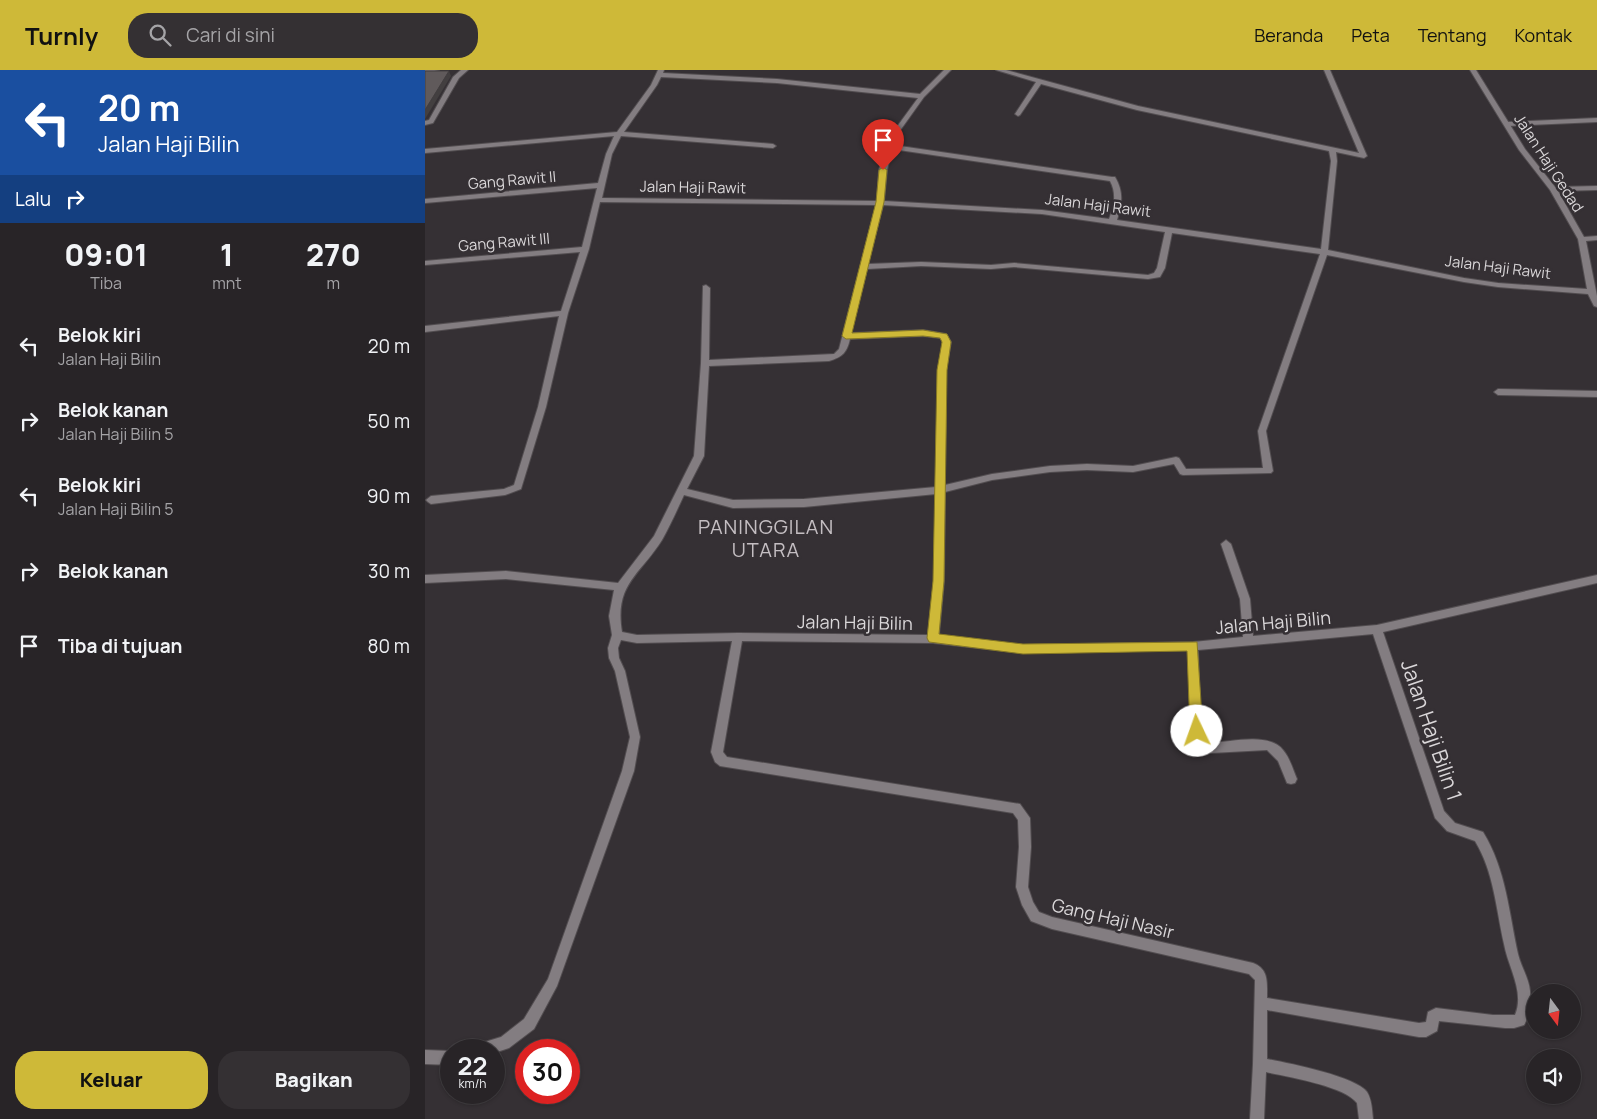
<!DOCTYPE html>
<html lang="id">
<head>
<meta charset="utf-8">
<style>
  :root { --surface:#282427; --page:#343033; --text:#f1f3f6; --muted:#a5a4a7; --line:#444144; --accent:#ceb938 }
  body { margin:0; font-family:Manrope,sans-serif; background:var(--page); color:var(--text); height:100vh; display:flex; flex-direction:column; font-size:19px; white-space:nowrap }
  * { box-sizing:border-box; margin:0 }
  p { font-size:16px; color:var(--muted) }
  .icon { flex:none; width:28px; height:28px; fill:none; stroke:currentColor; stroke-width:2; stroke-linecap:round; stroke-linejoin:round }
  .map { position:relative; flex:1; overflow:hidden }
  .panel { display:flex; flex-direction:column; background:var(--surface); width:425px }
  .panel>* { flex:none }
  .hud { background:#1a4fa0; color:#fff; overflow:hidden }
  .needle { width:32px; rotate:165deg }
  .tools { position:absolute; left:1101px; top:914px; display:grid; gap:10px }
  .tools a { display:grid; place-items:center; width:55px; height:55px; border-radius:50%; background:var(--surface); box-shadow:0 1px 4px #0004,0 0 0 1px var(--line); font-size:25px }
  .speed { position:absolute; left:15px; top:969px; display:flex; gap:10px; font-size:25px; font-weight:700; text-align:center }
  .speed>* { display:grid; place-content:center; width:65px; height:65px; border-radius:50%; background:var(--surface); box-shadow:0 1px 4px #0004,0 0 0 1px var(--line); line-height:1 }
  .speed small { font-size:12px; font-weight:400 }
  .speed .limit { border:8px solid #d22; background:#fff; color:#111 }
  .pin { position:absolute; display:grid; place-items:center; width:42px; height:42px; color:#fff; margin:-51px -21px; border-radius:50% 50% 50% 0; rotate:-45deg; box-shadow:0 0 5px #0007 }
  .pin .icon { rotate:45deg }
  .me { position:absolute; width:55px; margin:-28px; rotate:357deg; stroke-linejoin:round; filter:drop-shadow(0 0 4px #0008) }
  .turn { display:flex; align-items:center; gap:18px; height:105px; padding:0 15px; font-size:22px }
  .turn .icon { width:65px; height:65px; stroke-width:2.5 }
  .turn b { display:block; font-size:35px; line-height:42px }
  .then { display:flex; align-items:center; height:48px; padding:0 15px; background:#0003; gap:10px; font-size:19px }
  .eta { display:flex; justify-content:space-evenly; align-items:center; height:85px; text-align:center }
  .eta b { font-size:30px; font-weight:800; line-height:35px }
  .cta { display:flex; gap:10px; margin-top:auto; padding:10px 15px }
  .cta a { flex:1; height:58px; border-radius:20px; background:var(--accent); color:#111; font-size:20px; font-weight:800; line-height:58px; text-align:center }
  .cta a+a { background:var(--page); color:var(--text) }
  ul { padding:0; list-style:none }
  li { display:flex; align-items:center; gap:15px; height:75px; padding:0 15px }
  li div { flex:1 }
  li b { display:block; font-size:19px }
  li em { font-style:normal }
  header { display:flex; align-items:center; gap:30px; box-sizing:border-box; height:70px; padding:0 25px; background:var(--accent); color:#111 }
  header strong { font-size:24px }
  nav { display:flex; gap:28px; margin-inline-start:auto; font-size:18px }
  .search { width:350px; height:45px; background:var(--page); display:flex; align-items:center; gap:12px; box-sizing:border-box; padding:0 18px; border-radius:20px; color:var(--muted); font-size:19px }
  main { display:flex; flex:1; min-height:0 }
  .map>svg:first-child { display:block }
</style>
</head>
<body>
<header>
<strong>Turnly</strong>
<div class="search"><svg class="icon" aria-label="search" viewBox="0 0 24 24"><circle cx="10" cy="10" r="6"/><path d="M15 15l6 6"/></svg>Cari di sini</div>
<nav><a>Beranda</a><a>Peta</a><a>Tentang</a><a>Kontak</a></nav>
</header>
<main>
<section class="panel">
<div class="hud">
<div class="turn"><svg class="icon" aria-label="left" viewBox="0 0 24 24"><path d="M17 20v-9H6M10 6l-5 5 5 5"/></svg><div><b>20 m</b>Jalan Haji Bilin</div></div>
<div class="then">Lalu<svg class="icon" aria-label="right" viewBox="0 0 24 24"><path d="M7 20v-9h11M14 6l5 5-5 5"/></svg></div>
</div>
<div class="eta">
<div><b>09:01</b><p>Tiba</p></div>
<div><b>1</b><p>mnt</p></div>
<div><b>270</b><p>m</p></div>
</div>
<ul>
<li><svg class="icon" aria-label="left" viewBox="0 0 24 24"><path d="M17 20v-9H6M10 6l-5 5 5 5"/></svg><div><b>Belok kiri</b><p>Jalan Haji Bilin</p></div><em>20 m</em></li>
<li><svg class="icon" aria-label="right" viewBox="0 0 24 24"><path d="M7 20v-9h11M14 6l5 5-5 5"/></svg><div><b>Belok kanan</b><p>Jalan Haji Bilin 5</p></div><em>50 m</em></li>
<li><svg class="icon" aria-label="left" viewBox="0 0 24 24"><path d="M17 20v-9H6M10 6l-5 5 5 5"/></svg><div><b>Belok kiri</b><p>Jalan Haji Bilin 5</p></div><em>90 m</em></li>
<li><svg class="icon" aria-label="right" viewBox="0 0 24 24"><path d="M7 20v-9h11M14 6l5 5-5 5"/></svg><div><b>Belok kanan</b></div><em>30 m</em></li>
<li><svg class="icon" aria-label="arrive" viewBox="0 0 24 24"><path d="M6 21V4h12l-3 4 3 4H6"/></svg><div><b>Tiba di tujuan</b></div><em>80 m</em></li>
</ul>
<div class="cta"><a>Keluar</a><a>Bagikan</a></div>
</section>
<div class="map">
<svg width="1172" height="1049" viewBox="0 0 1172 1049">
  <rect width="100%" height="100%" fill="#353034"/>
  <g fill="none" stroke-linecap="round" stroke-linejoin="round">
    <defs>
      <g id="service">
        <polygon points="0,0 14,0 0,3"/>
        <polygon points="36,0 43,0 34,8 8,53 0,55 0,51 4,50 28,7"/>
        <polygon points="1172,48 1172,52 1082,56 1079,54 1082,52"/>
      </g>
      <g id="minor">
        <path d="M233,0H239L238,3L352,9L495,24L519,0H526L499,27L469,69L468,75L687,107H690C699,122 697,134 692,150L896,179L906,91L904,81L712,40L616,14L595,45L593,46L590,44L611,12L571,0H581L713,36L934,83L899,0H905L942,86L939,88L911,82L912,91L903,180L1039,208L1073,213L1162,219L1153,169L1125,120L1094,80L1045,0H1051L1100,79L1130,117L1172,116V120L1133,121L1159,167L1172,166V170L1161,171L1172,226V237L1169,236L1163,224L1073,217L1039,212L902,185L841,361L848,401L846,403L758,405L755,404L749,394L708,402L662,400L625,402L567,410L520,422L519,511L514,565L598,575L768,572L818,567L815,529L796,474L801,470L806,474L825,529L828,566L952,555L1172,505V513L958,562L1019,741L1030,753L1058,762C1081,799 1084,843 1093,884C1096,897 1104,908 1105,921C1106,933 1105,945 1099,955L1089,958H1080L1014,951L1012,961L1001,967H994L842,940V989C862,993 930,1006 942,1022C947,1030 947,1040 948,1049H934L932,1033C920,1016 863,1007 841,1002L839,1049H825L828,994L830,910L824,904L627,859L606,851L597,835L591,817L594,777L593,750L588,743L295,696L290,692L286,682L307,571L212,573L196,570L193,578L194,588L200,601L215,667L209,701L132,916L109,959L84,978L69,983V980H48L50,975L76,967L99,949L123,909L197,701L205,667L190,601L184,588L183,578L187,565L184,546L189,520L81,509L0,513V505L81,501L193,513L229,466L269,386L276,293L278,216L281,215L285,218L284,290L409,284L414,279L451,135L175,132L164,179L143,243L121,337L96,419L80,425L6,434L3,432L1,430L6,426L79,419L89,415L113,337L134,246L0,262V256L136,241L155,182L0,195V191L157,177L172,118L0,133V129L173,113L181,84L189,66L0,83V79L192,62L226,15ZM236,7L352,13L493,28L463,69L454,100L452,131L177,128L187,84L196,66L348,78L351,76L348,74L199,62L232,15ZM467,79L685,111C692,124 689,136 684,149L617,140L459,131L462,100ZM458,135L617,144L740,162L732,198L729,203L723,205L589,193L566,195L496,192L443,194ZM747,163L895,184L833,361L838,398L761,399L754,388L751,387L708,396L662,394L625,396L567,404L520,415L521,300L526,272L521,264L498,260L426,263L442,199L496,196L566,199L589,197L723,209L735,207L740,198ZM498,266L515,268L518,272L513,300L511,417L379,429L308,430L262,419L279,386L284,296L404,291C418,287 422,282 425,269ZM511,424L509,511L503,565L313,563L212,565L197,562C189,514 215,505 237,470C245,456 252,440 259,425L308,438L379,437ZM948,564L1010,748L1022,761L1050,771C1069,802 1071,839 1079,874C1083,897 1100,922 1090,945H1068L1011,938L1003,942L1001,952L994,953L842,928C842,913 844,899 828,893L627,847L614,842L608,832L603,817L606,777L605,748L595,734L302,687L298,682L317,571L508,573L598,583L763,580L766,661L771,676L786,683L842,680L853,691L862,713L866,714L870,713L872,709C868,700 865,688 858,680C844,662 806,672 786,673L779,669L776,661L773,580Z"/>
        <polygon points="1073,319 1172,321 1172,327 1073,325 1069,322"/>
        <polygon points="0,980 26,981 26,995 0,994"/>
      </g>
    </defs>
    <use href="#service" stroke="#524d50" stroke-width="2"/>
    <use href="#minor" stroke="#524d50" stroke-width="2"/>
    <use href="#service" fill="#837d81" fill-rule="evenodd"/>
    <use href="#minor" fill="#837d81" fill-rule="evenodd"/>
  </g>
  <polygon fill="#433f40" points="24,1 26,6 0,49 0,40"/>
  <polygon fill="#605a5b" stroke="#433f40" points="0,1 24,1 0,40"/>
  <polygon fill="#ceb938" stroke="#867824" points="458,97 462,100 459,132 427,263 498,260 522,264 526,272 522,300 519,511 514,564 598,574 772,572 778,661 776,665 772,666 767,665 765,661 762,581 598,584 504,572 502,568 508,511 512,300 517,272 515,268 498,266 421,269 417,266 451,132 454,100"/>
  <g text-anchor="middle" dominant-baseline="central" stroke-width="5" stroke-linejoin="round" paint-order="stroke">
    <g font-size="15" fill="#dad7d9" stroke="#353034">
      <text transform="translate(1124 93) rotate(57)">Jalan Haji Gedad</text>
      <text transform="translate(87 110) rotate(-5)">Gang Rawit II</text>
      <text transform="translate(268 117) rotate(1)">Jalan Haji Rawit</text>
      <text transform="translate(673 135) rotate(7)">Jalan Haji Rawit</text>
      <text transform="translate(79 172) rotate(-5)">Gang Rawit III</text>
      <text transform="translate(1073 197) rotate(7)">Jalan Haji Rawit</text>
    </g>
    <g font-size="18" fill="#dad7d9" stroke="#353034">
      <text transform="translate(430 552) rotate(1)">Jalan Haji Bilin</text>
      <text transform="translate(848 552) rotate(-5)">Jalan Haji Bilin</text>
      <text transform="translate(688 848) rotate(13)">Gang Haji Nasir</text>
    </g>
    <g font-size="20" letter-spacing="1" fill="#c4bec2" stroke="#353034">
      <text x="341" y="456">PANINGGILAN<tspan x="341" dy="23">UTARA</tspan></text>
    </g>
    <g font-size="21" fill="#dad7d9" stroke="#353034">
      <text transform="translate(1007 660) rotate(71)">Jalan Haji Bilin 1</text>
    </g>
  </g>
</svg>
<div class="tools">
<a><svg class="needle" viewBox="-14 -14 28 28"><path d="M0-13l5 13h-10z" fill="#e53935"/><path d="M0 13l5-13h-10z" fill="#a5a4a7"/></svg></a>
<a><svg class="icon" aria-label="sound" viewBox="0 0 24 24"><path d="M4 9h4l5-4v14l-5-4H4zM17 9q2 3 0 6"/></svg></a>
</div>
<div class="speed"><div>22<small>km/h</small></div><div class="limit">30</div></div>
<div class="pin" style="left:458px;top:100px;background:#d93025"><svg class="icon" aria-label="arrive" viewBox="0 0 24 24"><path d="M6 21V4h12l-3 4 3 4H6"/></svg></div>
<svg class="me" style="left:772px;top:661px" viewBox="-20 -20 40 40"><circle r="19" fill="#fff"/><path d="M0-13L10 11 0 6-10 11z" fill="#ceb938"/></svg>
</div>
</main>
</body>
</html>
